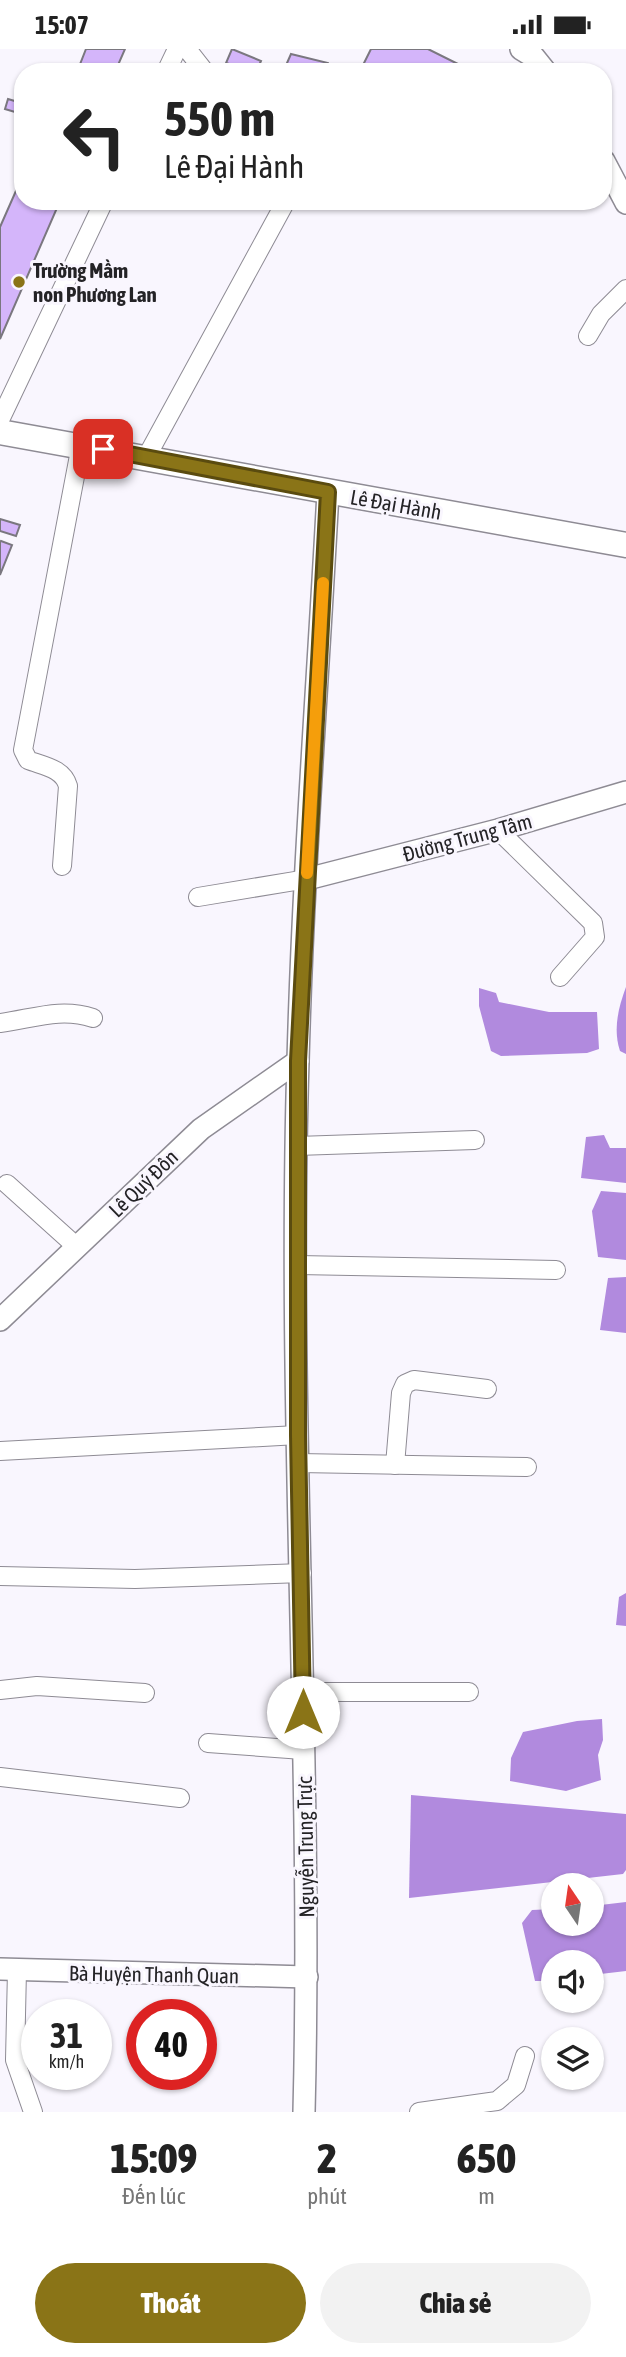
<!DOCTYPE html>
<html lang="vi">
<head>
<meta charset="utf-8">
<style>
  :root { --surface:#fff; --page:#f2f2f2; --text:#222; --muted:#767676; --accent:#8a7417 }
  body { margin:0; font-family:"Asap Condensed",sans-serif; background:var(--page); color:var(--text); height:100vh; display:flex; flex-direction:column; font-size:26px; white-space:nowrap }
  * { box-sizing:border-box; margin:0 }
  p { font-size:23px; color:var(--muted) }
  .icon { flex:none; width:38px; height:38px; fill:none; stroke:currentColor; stroke-width:2; stroke-linecap:round; stroke-linejoin:round }
  .map { position:relative; height:2063px; overflow:hidden }
  .side { display:flex; flex-direction:column; background:var(--surface); flex:1 }
  .side>* { flex:none }
  .top-card { position:absolute; left:14px; top:14px; width:598px; height:147px; border-radius:28px; box-shadow:0 2px 5px #0004; background:#fff; color:var(--text); overflow:hidden }
  .needle { width:46px; rotate:347deg }
  .tools { position:absolute; left:541px; top:1824px; display:grid; gap:14px }
  .tools a { display:grid; place-items:center; width:63px; height:63px; border-radius:50%; background:var(--surface); box-shadow:0 2px 5px #0004; font-size:35px }
  .speed { position:absolute; left:21px; top:1950px; display:flex; gap:14px; font-size:35px; font-weight:700; text-align:center }
  .speed>* { display:grid; place-content:center; width:91px; height:91px; border-radius:50%; background:var(--surface); box-shadow:0 2px 5px #0004; line-height:1 }
  .speed small { font-size:18px; font-weight:400 }
  .speed .limit { border:10px solid #d22; background:#fff; color:#111 }
  .pin { position:absolute; display:grid; place-items:center; width:60px; height:60px; color:#fff; margin:-30px; border-radius:14px; box-shadow:0 4px 10px #0006 }
  .me { position:absolute; width:77px; margin:-38px; rotate:0deg; stroke-linejoin:round; filter:drop-shadow(0 0 5px #0008) }
  .turn { display:flex; align-items:center; gap:24px; height:147px; padding:0 35px; font-size:32px }
  .turn .icon { width:91px; height:91px; stroke-width:2.5 }
  .turn b { display:block; font-size:49px; line-height:60px }
  .eta { display:flex; justify-content:space-evenly; align-items:center; height:119px; text-align:center }
  .eta b { font-size:42px; font-weight:800; line-height:49px }
  .button { display:flex; gap:14px; margin-top:auto; padding:14px 35px }
  .button a { flex:1; height:80px; border-radius:42px; background:var(--accent); color:#fff; font-size:28px; font-weight:800; line-height:80px; text-align:center }
  .button a+a { background:var(--page); color:var(--text) }
  .status { display:flex; justify-content:space-between; align-items:center; height:49px; padding:0 35px; background:var(--surface); direction:ltr }
  .status svg { height:19px; fill:currentColor }
  .map>svg:first-child { display:block }
</style>
</head>
<body>
<div class="status"><b>15:07</b><svg viewBox="0 0 49 12"><path d="M0 12V9h3v3zM5 12V6h3v6zM10 12V3h3v9zM15 12V0h3v12zM26 1h20v11H26zM47 4h2v5h-2z"/></svg></div>
<div class="map">
<svg width="626" height="2063" viewBox="0 0 626 2063">
  <rect width="100%" height="100%" fill="#f9f6fe"/>
  <g fill="#b18ade">
    <path d="M626,938V1005L620,1002C613,981 618,959 626,938Z"/>
    <polygon points="479,939 496,944 499,953 549,963 597,963 599,1000 587,1004 501,1007 491,1002 479,957"/>
    <polygon points="604,1086 610,1099 626,1099 626,1134 581,1129 586,1088"/>
    <polygon points="601,1142 626,1144 626,1211 598,1208 592,1162"/>
    <polygon points="626,1228 626,1284 600,1281 608,1229"/>
    <polygon points="626,1544 626,1577 616,1576 619,1548"/>
    <polygon points="602,1670 603,1691 598,1706 601,1731 566,1742 510,1732 511,1709 523,1683 577,1672"/>
    <polygon points="411,1746 626,1765 626,1821 623,1825 409,1849"/>
    <polygon points="626,1853 626,1922 592,1926 592,1913 553,1913 553,1932 535,1932 522,1874 532,1861 553,1860 553,1874 592,1874 592,1857"/>
  </g>
  <g fill="#d4b5fa" stroke="#7a777f" stroke-width="2">
    <polygon points="86,0 125,0 115,23 77,23"/>
    <polygon points="232,0 261,12 256,23 226,14"/>
    <polygon points="371,0 428,0 474,23 376,23 363,16"/>
    <polygon points="291,5 328,14 330,23 283,23"/>
    <polygon points="8,50 18,53 15,63 5,60"/>
    <polygon points="20,93 23,94 23,109 16,106"/>
    <polygon points="23,126 23,152 60,152 0,290 0,178"/>
    <polygon points="0,470 20,476 16,487 0,482"/>
    <polygon points="1,492 12,496 0,526 0,493"/>
  </g>
  <g fill="none" stroke-linecap="round" stroke-linejoin="round">
    <defs>
      <g id="minor">
        <polyline points="187,0 205,23"/>
        <polyline points="166,23 177,0"/>
        <polyline points="588,287 601,265 626,240"/>
        <polyline points="0,371 104,152"/>
        <polyline points="147,407 286,152"/>
        <polyline points="498,781 593,874 595,888 560,928"/>
        <path d="M62,817L68,737C63,719 43,717 28,711L23,701L81,396"/>
        <polyline points="198,848 307,830"/>
        <path d="M0,974C32,970 60,958 93,969"/>
        <polyline points="297,1097 475,1091"/>
        <polyline points="7,1135 77,1198"/>
        <polyline points="298,1216 556,1221"/>
        <polyline points="0,1402 298,1386"/>
        <polyline points="299,1414 527,1418"/>
        <polyline points="395,1416 401,1344 405,1335 414,1331 487,1340"/>
        <polyline points="0,1527 135,1530 302,1524"/>
        <polyline points="0,1641 37,1637 145,1644"/>
        <polyline points="304,1643 469,1643"/>
        <polyline points="208,1694 303,1701"/>
        <polyline points="0,1728 180,1749"/>
        <polyline points="17,1921 15,2011 33,2063"/>
        <polyline points="419,2063 497,2052 516,2036 525,2007"/>
      </g>
      <g id="tertiary">
        <polyline points="521,0 534,8 546,23"/>
        <polyline points="604,112 626,154"/>
        <polyline points="307,830 498,781 626,743"/>
        <polyline points="0,1271 201,1080 298,1012"/>
        <polyline points="0,1920 307,1928"/>
        <path d="M304,2063C313,1713 287,1362 298,1012C303,822 318,632 328,443"/>
      </g>
      <polyline id="secondary" points="0,383 626,496"/>
    </defs>
    <use href="#minor" stroke="#8e8b94" stroke-width="20"/>
    <use href="#tertiary" stroke="#8e8b94" stroke-width="24"/>
    <use href="#secondary" stroke="#8e8b94" stroke-width="27"/>
    <use href="#minor" stroke="#fff" stroke-width="18"/>
    <use href="#tertiary" stroke="#fff" stroke-width="21"/>
    <use href="#secondary" stroke="#fff" stroke-width="24"/>
  </g>
  <g fill="none" stroke-linecap="round" stroke-linejoin="round">
    <defs>
      <polyline id="route" points="103,400 328,443 298,1012 298,1386 303,1663"/>
    </defs>
    <use href="#route" stroke="#5a4b0f" stroke-width="18"/>
    <use href="#route" stroke="#8a7417" stroke-width="12"/>
    <polyline stroke="#f59e0b" stroke-width="12" points="307,824 323,534"/>
  </g>
  <circle fill="#8a7417" stroke="#f9f6fe" stroke-width="2.5" cx="19" cy="233" r="7"/>
  <g text-anchor="middle" dominant-baseline="central" stroke-width="6" stroke-linejoin="round" paint-order="stroke">
    <g font-size="21" font-weight="bold" fill="#242326" stroke="#f9f6fe" text-anchor="start">
      <text x="33" y="221">Trường Mầm<tspan x="33" dy="24">non Phương Lan</tspan></text>
    </g>
    <g font-size="21" fill="#242326" stroke="#f9f6fe">
      <text transform="translate(396 455) rotate(10)">Lê Đại Hành</text>
      <text transform="translate(467 788) rotate(-15)">Đường Trung Tâm</text>
      <text transform="translate(143 1134) rotate(-44)">Lê Quý Đôn</text>
      <text transform="translate(305 1798) rotate(-91)">Nguyễn Trung Trực</text>
      <text transform="translate(154 1925) rotate(1)">Bà Huyện Thanh Quan</text>
    </g>
  </g>
</svg>
<div class="tools">
<a><svg class="needle" viewBox="-14 -14 28 28"><path d="M0-13l5 13h-10z" fill="#e53935"/><path d="M0 13l5-13h-10z" fill="#767676"/></svg></a>
<a><svg class="icon" aria-label="sound" viewBox="0 0 24 24"><path d="M4 9h4l5-4v14l-5-4H4zM17 9q2 3 0 6"/></svg></a>
<a><svg class="icon" aria-label="layers" viewBox="0 0 24 24"><path d="M12 4l9 5-9 5-9-5zM3 14l9 5 9-5"/></svg></a>
</div>
<div class="speed"><div>31<small>km/h</small></div><div class="limit">40</div></div>
<div class="pin" style="left:103px;top:400px;background:#d93025"><svg class="icon" aria-label="arrive" viewBox="0 0 24 24"><path d="M6 21V4h12l-3 4 3 4H6"/></svg></div>
<svg class="me" style="left:303px;top:1663px" viewBox="-20 -20 40 40"><circle r="19" fill="#fff"/><path d="M0-13L10 11 0 6-10 11z" fill="#8a7417"/></svg>
<div class="top-card">
<div class="turn"><svg class="icon" aria-label="left" viewBox="0 0 24 24"><path d="M17 20v-9H6M10 6l-5 5 5 5"/></svg><div><b>550 m</b>Lê Đại Hành</div></div>
</div>
</div>
<section class="side">
<div class="eta">
<div><b>15:09</b><p>Đến lúc</p></div>
<div><b>2</b><p>phút</p></div>
<div><b>650</b><p>m</p></div>
</div>
<div class="button"><a>Thoát</a><a>Chia sẻ</a></div>
</section>
</body>
</html>
